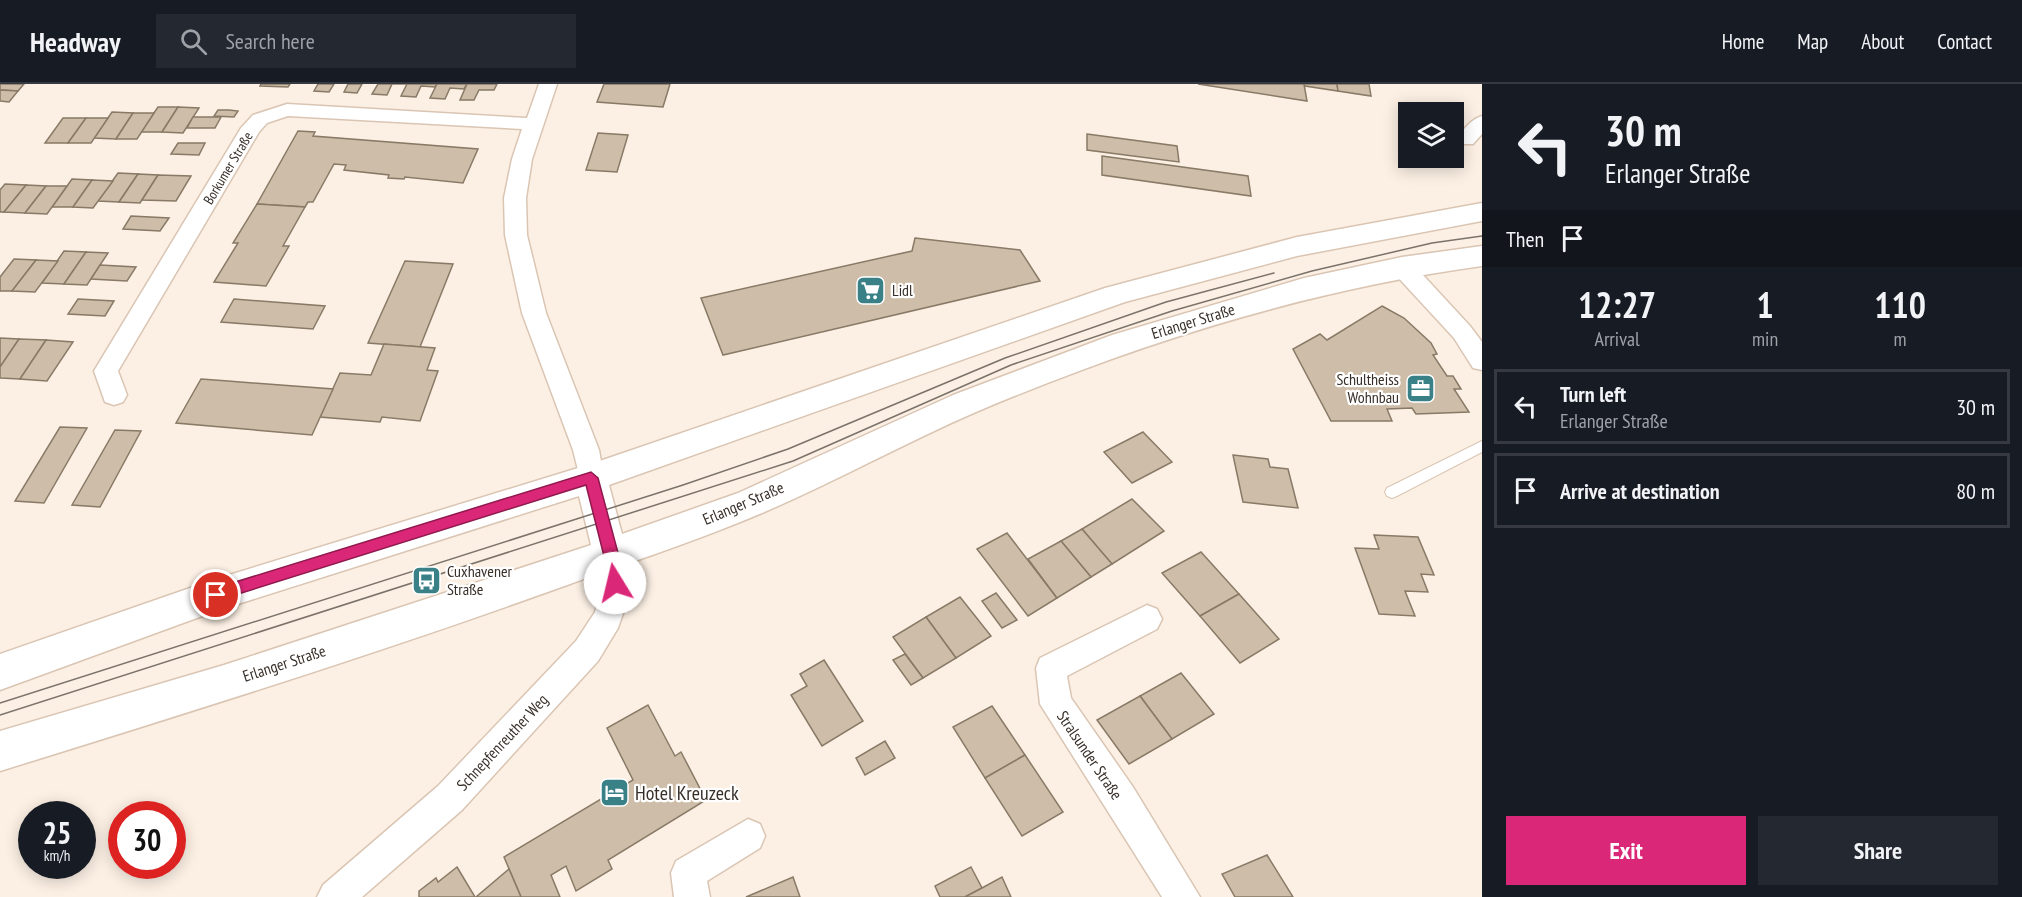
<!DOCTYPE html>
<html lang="en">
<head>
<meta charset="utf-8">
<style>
  :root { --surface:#171b24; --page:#242831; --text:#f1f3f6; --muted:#9ea1a6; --line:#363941; --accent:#db2777 }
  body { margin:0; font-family:"PT Sans Narrow",sans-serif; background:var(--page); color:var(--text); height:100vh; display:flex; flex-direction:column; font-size:22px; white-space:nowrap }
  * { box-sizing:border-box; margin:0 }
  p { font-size:20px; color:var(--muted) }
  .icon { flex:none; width:33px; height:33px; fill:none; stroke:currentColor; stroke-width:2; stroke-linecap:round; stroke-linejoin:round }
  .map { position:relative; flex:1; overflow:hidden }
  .panel { display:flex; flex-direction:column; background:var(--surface); width:540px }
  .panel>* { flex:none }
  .guide { background:#171b24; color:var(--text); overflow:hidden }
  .controls { position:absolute; left:1398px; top:18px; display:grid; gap:12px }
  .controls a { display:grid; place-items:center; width:66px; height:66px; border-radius:0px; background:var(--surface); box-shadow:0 3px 15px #0003; font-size:30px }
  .speed { position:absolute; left:18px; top:717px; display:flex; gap:12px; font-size:30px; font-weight:700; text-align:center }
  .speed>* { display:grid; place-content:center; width:78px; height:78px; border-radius:50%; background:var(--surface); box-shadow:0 3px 15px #0003; line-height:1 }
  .speed small { font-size:15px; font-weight:400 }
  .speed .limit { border:9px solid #d22; background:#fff; color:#111 }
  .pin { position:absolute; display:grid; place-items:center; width:51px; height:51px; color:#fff; margin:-26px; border:3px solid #fff; border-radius:50%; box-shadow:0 2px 6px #0007 }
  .me { position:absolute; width:66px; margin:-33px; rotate:351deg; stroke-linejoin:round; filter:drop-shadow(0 0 4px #0008) }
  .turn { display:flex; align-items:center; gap:21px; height:126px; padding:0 24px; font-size:27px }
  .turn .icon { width:78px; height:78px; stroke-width:2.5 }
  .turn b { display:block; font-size:42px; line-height:51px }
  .then { display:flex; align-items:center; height:57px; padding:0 24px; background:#0003; gap:12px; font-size:22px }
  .eta { display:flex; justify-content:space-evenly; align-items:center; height:102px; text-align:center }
  .eta b { font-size:36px; font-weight:600; line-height:42px }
  .action { display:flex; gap:12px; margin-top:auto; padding:12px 24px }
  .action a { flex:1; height:69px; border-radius:0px; background:var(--accent); color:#fff; font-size:24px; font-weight:600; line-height:69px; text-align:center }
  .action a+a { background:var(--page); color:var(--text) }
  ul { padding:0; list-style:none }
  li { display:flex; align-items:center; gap:18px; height:75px; margin:0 12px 9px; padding:0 12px; border:3px solid var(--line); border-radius:0px }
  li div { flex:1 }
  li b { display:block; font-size:22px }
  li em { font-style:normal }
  header { display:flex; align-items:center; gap:36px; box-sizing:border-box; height:84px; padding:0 30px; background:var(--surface); border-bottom:2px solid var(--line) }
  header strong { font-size:28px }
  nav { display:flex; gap:33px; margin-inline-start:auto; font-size:21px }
  .search { width:420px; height:54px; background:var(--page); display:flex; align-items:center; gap:15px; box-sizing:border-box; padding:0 21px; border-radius:0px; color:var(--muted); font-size:22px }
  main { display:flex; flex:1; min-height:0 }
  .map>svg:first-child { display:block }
</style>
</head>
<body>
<header>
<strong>Headway</strong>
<div class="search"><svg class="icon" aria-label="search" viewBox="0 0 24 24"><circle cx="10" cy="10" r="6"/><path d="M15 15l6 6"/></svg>Search here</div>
<nav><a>Home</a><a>Map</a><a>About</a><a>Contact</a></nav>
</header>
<main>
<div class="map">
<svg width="1482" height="813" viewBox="0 0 1482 813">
  <rect width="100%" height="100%" fill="#fcf0e4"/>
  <g fill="#cebea9" stroke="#887a66" stroke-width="1.5">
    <polygon points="0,0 24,0 18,7 0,6"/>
    <polygon points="261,0 290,0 288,3 260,2"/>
    <polygon points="318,0 334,0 329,8 314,7"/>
    <polygon points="348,0 362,0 357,9 344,8"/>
    <polygon points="378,0 407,0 392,0 387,11 372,10"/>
    <polygon points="407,0 437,0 435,3 421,2 416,13 401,12"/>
    <polygon points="437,0 467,0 464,5 450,4 445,15 430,14"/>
    <polygon points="467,0 497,0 494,6 479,6 474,16 460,16"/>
    <polygon points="604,0 670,0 663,23 597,18"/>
    <polygon points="1198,0 1304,0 1307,17"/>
    <polygon points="1304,0 1337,0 1338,7 1305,2"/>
    <polygon points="1337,0 1369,0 1371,12 1338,7"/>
    <polygon points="0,6 18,7 9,18 0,17"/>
    <polygon points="158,23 178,23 162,48 141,48"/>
    <polygon points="178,23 199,24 183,49 162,48"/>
    <polygon points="218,26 229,26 238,27 234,33 214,32"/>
    <polygon points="112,28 133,29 116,55 94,54"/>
    <polygon points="133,29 154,29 137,55 116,55"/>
    <polygon points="193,33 221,33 215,44 187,44"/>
    <polygon points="63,34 86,34 68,59 45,59"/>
    <polygon points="86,34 108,34 91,59 68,59"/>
    <polygon points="298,47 315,48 313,52 478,65 463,99 405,93 404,95 388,94 389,91 344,86 346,81 334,80 313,118 308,118 305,123 257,120"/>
    <polygon points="598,49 628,51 617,88 586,86"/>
    <polygon points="1087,50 1177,62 1179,78 1087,66"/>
    <polygon points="178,59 205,59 199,71 171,70"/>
    <polygon points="1102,72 1248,92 1251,112 1102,91"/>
    <polygon points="118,89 138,90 119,118 98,117"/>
    <polygon points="138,90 158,91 140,119 119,118"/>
    <polygon points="158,91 191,92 176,117 142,116"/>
    <polygon points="72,95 92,96 73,123 52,123"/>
    <polygon points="92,96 113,97 93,124 73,123"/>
    <polygon points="5,100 26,101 4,128 0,128 0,106"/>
    <polygon points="26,101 46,102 25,129 4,128"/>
    <polygon points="46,102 67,102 47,130 25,129"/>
    <polygon points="257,120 305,123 283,162 289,162 266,202 214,198 238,159 233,159"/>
    <polygon points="131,132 169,134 160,147 123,145"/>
    <polygon points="915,154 1020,166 1040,197 723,271 701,214 912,167"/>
    <polygon points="64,167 86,168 64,200 42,199"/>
    <polygon points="86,168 108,169 87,201 64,200"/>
    <polygon points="14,175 36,176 12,207 0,207 0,193"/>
    <polygon points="36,176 58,177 35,208 12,207"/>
    <polygon points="405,177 453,180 420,263 368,259"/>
    <polygon points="100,181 136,183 127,197 91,195"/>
    <polygon points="78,215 114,217 105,232 68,230"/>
    <polygon points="234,215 325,222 313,245 221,238"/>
    <polygon points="1382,222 1404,234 1431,259 1437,270 1433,271 1447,292 1453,292 1461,305 1454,305 1469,328 1416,330 1412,324 1387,325 1392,337 1331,337 1293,265 1320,250 1327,256"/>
    <polygon points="0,254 19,255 0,283"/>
    <polygon points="19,255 46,256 20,295 0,294 0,283"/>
    <polygon points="46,256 73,258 47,297 20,295"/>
    <polygon points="384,260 435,264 427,286 438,287 420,337 382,333 380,338 320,333 340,289 371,291"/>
    <polygon points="201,295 228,297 333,305 312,351 176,339"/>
    <polygon points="60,343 87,344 44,419 15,417"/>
    <polygon points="115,346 141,347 100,423 72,421"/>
    <polygon points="1143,348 1172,378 1132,399 1104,368"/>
    <polygon points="1233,371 1268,375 1270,383 1288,385 1298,424 1243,418"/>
    <polygon points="1132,415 1164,447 1112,480 1082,445"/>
    <polygon points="1082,445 1112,480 1091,493 1061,457"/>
    <polygon points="1007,449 1057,514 1028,532 977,465"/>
    <polygon points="1374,451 1418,453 1434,491 1421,490 1428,508 1405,507 1415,532 1379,530 1355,464 1379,465"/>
    <polygon points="1061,457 1091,493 1057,514 1028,475"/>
    <polygon points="1201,468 1239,510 1200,532 1162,489"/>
    <polygon points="996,509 1017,536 1002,544 982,517"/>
    <polygon points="1239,510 1279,555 1240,579 1200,532"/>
    <polygon points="960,513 991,552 956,574 926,533"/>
    <polygon points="926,533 956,574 923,594 893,553"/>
    <polygon points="905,570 923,594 911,601 893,576"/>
    <polygon points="824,576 863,637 822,662 791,611 807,602 800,590"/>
    <polygon points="1181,589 1214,630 1172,655 1140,612"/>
    <polygon points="1140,612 1172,655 1129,680 1097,636"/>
    <polygon points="648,621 675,672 681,668 706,716 608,776 612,785 576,807 566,782 551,791 560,813 521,813 504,773 633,696 607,644"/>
    <polygon points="992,622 1025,671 985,694 953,643"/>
    <polygon points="885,657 895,674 865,691 856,674"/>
    <polygon points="1025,671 1063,728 1022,752 985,694"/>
    <polygon points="1267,771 1293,813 1235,813 1222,790"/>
    <polygon points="457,783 475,813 419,813 419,807 436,794 438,798"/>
    <polygon points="971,783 982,804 965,813 940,813 935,802"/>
    <polygon points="509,785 521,813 476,813"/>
    <polygon points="793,793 800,813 746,813"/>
    <polygon points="1002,793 1011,813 965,813 982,804"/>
  </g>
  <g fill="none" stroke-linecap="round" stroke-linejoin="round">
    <defs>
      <polygon id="lane" points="1482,357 1482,368 1397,412 1392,414 1387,412 1385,408 1387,404"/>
      <g id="street">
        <polygon points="539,0 557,0 532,75 526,114 527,151 546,229 599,366 604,394 600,402 591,405 582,402 573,366 522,229 505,151 504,114 512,75 522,45 288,32 267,39 259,48 118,287 127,311 123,318 114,321 105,318 94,287 241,44 253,31 287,20 527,34"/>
        <path d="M1482,32V50L1473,60H1459L1456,56C1462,47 1471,35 1482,32Z"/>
        <polygon points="1402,175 1410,177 1470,242 1482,258 1482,286 1473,284 1454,254 1394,189 1391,183 1394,177"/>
        <polygon points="610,457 620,461 628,480 629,512 618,544 598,577 462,726 362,813 317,813 323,801 438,702 576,557 595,528 599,512 600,480 596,470 600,461"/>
        <polygon points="1147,521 1157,525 1162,535 1157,545 1067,592 1071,614 1133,703 1200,813 1162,813 1040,620 1036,584 1040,574"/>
        <polygon points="748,735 760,740 765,752 760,764 707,797 710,813 674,813 671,789 676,777"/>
      </g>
      <path id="primary" d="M1482,119V137L1297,172L1125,218L609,401L622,450L738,409L953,311L1112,251L1304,194L1402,173L1482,162V182C1306,206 1139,259 976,328C904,359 835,398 762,429C699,456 634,477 570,500C382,568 191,628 0,687V647L224,581L591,461L579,412L216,527L0,606V570L216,495L591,380L1105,204L1297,153Z"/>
    </defs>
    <use href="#lane" stroke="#dac5b3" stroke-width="2"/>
    <use href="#street" stroke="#dac5b3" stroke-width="3"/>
    <use href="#primary" stroke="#dac5b3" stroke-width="3"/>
    <use href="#lane" fill="#fff" fill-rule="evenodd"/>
    <use href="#street" fill="#fff" fill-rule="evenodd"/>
    <use href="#primary" fill="#fff" fill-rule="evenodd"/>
    <g stroke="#7b7269" stroke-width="1.5">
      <polyline points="0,619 683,401 788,365 1005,274 1166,218 1274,189"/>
      <polyline points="0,631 793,377 1011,281 1172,227 1312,187 1432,159 1482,152"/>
    </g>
  </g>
  <polygon fill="#db2777" stroke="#8e194d" stroke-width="1.5" points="591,388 598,394 621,480 622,499 615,506 608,499 606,480 586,401 216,517 208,511 216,504"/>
  <defs>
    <symbol id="supermarket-square" viewBox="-11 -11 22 22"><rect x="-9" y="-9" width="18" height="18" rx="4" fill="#398187" stroke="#fff"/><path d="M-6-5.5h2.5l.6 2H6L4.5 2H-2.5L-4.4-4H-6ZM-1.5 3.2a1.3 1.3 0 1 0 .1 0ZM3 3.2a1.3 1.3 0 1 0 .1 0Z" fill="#fff"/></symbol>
    <symbol id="office-square" viewBox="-11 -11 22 22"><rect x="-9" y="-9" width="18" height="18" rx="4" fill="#398187" stroke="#fff"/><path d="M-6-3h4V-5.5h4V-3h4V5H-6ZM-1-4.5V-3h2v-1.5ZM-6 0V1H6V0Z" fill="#fff"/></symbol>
    <symbol id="bus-square" viewBox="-11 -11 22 22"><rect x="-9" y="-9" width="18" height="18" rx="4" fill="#398187" stroke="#fff"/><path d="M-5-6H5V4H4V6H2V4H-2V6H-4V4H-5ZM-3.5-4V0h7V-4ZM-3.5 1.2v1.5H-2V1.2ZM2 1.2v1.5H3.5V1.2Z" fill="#fff"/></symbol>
    <symbol id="hotel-square" viewBox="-11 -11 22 22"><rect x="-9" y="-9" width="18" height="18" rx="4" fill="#398187" stroke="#fff"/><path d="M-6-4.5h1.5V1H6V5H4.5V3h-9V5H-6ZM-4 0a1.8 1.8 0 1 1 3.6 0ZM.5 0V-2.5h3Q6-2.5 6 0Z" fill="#fff"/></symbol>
  </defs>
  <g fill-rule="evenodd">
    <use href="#supermarket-square" x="854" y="190" width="33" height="33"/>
    <use href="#office-square" x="1404" y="288" width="33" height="33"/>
    <use href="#bus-square" x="410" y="480" width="33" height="33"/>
    <use href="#hotel-square" x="598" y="692" width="33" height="33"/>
  </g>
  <g text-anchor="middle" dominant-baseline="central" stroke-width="4.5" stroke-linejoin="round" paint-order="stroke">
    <g font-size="14" fill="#372f28" stroke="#fff">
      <text transform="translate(228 84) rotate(-59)">Borkumer Straße</text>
    </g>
    <g font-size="16" fill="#372f28" stroke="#fff" text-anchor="start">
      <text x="892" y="206">Lidl</text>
      <text x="1399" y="295" text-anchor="end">Schultheiss<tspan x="1399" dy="18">Wohnbau</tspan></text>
      <text x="447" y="487">Cuxhavener<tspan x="447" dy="18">Straße</tspan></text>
    </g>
    <g font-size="16" fill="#372f28" stroke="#fff">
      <text transform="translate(1193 237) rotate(-17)">Erlanger Straße</text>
      <text transform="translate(743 419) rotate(-23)">Erlanger Straße</text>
      <text transform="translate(284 579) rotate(-18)">Erlanger Straße</text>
      <text transform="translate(502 658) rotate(-47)">Schnepfenreuther Weg</text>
      <text transform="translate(1090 671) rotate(56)">Stralsunder Straße</text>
    </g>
    <g font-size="20" fill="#372f28" stroke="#fff" text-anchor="start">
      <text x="635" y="709">Hotel Kreuzeck</text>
    </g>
  </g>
</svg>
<div class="controls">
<a><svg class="icon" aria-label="layers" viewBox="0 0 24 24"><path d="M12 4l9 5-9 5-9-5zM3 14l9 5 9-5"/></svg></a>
</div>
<div class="speed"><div>25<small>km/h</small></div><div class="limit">30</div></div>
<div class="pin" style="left:216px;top:511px;background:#d93025"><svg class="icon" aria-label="arrive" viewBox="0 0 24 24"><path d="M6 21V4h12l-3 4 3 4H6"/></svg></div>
<svg class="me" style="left:615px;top:499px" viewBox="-20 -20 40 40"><circle r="19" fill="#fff"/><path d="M0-13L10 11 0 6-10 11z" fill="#db2777"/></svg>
</div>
<section class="panel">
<div class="guide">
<div class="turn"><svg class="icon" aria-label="left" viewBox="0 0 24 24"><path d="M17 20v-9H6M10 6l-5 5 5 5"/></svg><div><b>30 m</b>Erlanger Straße</div></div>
<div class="then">Then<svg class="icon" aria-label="arrive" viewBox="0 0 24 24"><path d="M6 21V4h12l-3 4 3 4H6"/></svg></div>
</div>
<div class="eta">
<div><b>12:27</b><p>Arrival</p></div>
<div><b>1</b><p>min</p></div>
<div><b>110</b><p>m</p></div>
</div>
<ul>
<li><svg class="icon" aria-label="left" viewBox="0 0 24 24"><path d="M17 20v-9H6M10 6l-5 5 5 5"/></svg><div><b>Turn left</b><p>Erlanger Straße</p></div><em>30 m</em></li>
<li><svg class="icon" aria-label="arrive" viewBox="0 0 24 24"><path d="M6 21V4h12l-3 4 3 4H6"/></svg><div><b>Arrive at destination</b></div><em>80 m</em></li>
</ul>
<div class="action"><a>Exit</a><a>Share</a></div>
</section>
</main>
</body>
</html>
